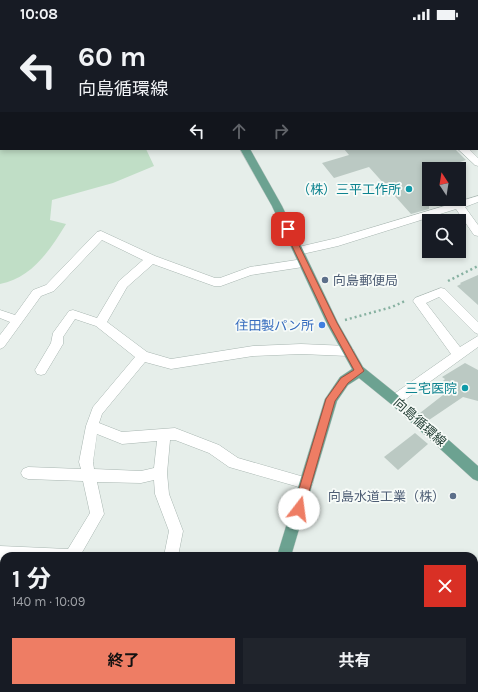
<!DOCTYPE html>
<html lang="ja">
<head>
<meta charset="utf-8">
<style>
  :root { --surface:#171b24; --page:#20242c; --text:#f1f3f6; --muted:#9ea1a6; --accent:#ee7d64 }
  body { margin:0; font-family:Karla,"Noto Sans JP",sans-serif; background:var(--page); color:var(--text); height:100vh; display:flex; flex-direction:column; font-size:15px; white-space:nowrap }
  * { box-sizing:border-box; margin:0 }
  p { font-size:13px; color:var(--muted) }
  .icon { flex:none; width:22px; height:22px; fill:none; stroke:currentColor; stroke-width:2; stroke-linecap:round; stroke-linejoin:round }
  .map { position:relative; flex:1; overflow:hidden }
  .details { position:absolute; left:0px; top:524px; width:478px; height:140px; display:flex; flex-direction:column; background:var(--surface); border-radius:12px 12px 0 0; box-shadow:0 2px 6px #0003 }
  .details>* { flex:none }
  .hud { position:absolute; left:0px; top:0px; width:478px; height:122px; box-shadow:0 2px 6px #0003; background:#171b24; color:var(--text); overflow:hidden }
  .needle { width:26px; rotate:348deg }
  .controls { position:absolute; left:422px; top:134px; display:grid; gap:8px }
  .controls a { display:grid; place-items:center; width:44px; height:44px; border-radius:0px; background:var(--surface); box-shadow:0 2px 6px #0003; font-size:20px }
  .pin { position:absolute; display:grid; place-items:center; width:34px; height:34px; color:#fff; margin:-17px; border-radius:8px; box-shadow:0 2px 6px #0006 }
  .me { position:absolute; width:44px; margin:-22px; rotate:15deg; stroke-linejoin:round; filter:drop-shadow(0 0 3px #0008) }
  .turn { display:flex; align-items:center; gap:14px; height:84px; padding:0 12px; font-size:18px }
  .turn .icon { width:52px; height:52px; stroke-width:2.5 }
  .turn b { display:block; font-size:28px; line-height:34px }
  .lanes { display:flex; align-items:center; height:38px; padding:0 12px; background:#0003; justify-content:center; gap:20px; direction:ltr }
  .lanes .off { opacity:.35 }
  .round { display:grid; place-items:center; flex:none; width:42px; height:42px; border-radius:0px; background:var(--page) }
  .headline { display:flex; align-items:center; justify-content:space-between; height:68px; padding:0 12px }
  h1 { font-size:24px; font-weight:700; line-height:30px }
  .primary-button { display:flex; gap:8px; margin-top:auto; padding:8px 12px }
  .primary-button a { flex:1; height:46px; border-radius:0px; background:var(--accent); color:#111; font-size:16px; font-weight:700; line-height:46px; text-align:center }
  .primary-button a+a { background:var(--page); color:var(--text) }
  .status { display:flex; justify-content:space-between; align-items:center; height:28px; padding:0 20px; background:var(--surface); direction:ltr }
  .status svg { height:11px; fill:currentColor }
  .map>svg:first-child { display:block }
</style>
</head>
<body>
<div class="status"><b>10:08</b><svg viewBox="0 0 49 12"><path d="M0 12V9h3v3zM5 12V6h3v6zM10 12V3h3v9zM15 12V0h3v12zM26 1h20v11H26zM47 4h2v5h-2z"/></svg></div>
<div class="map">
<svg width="478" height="664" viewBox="0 0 478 664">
  <rect width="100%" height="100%" fill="#e6eeea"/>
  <path fill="#c0dec6" d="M0,18L1,121H146L154,138L113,155L52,172L50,192L66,196C50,222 32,250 0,256Z"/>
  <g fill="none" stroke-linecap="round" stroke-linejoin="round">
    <g fill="#90cbd1" fill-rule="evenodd">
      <polygon points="370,0 374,0 375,1 371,1"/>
      <rect x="477" y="94" width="1" height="3"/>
    </g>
  </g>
  <g fill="#bbc9c3">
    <polygon points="344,121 455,121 466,132 438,141 429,141 429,181 411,186 369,139 334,150 322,135 349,127"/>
    <polygon points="478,247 478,277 457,258 461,256 460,255"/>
    <polygon points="465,335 478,342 478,373 463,369 429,392 420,385 452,360 443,353 445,351 442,349"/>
    <polygon points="415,405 428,416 398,442 384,429"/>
  </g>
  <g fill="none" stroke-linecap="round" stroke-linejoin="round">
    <defs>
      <g id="minor">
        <polygon points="15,0 22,0 23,1 14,1"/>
        <polygon points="204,0 212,0 213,1 205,1"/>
        <polygon points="330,0 338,0 339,1 331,1"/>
        <rect x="0" y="3" width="1" height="4"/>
        <polygon points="477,62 478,63 478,69 477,68"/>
        <polygon points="458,121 469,121 478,130 478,138 475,137"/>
        <polygon points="478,168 478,174 465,179 478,197 478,208 474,207 456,181 338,218 298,227 293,223 294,220 337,210"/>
        <path d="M101,203L155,228L215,250H220L250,239L303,231L308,235L303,239L251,247L221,258H214L153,236L127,259L107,294L147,324L171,331L253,318L301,316L348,318L352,320L354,323L352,326L348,328L301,326L253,328L171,341L145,334L102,386L99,395L122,404L175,400L219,417L238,430L311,451L313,455L311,459L306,461L229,439L209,425L175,412H170L167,445L169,466L183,503L178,528H164L169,503L155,466L154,452L141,455L97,454L104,486L80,528H4V532H0V518L68,521L90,485L83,453L28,451L23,449L21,445L23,441L28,439L81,441L79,434L86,398L93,379L135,329L96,298L75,291L63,309V316L45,346L41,347L37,346L35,342L51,315L53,305L69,283L73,282L97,290L119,253L143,232L102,212L54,263L41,268L4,319L0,321V307L10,294L0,290V282L15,287L33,262L46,257L97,204ZM97,406L122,416L157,413L154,440L141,443L94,441L93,434Z"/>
        <polygon points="441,260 445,261 478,294 478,306 474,304 439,269 426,275 460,319 478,308 478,319 399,376 395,377 391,376 389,372 391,368 451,326 413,273 415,270"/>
        <polygon points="4,654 4,660 16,660 18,664 0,664 0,656"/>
        <polygon points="27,660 44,660 42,664 25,664"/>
      </g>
      <g id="major">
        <polygon points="240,121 250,121 282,178 338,295 363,339 399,368 478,438 478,453 473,451 391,376 359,350 348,357 337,373 291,528 277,528 325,371 340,349 352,341 327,296 272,178"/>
        <polygon points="201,660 218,660 216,664 199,664"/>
      </g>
    </defs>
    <use href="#minor" stroke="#a8b6b1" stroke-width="1"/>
    <use href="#major" stroke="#c2cac7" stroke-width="1"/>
    <g stroke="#87b1a1" stroke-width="2.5" stroke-dasharray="2 3" stroke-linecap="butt">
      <polyline points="448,253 478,238"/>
      <polyline points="345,292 392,279 405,273"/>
    </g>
    <use href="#minor" fill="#fff" fill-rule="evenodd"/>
    <use href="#major" fill="#6ca291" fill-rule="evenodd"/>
  </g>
  <polygon fill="#ee7d64" stroke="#9b5141" points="288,198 291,201 337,295 364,343 348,355 335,373 304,481 302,485 299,486 295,485 293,481 326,371 341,350 354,342 329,296 284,201"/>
  <g fill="#0f9aa8" stroke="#f7fbf8" stroke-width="1.5">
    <circle cx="409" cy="161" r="4"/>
    <circle cx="465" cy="360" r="4"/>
  </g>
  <g fill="#5c6f8a" stroke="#f7fbf8" stroke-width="1.5">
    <circle cx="325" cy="252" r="4"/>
    <circle cx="453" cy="468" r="4"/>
  </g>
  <circle fill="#3f7fe0" stroke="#f7fbf8" stroke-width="1.5" cx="322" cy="297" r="4"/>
  <g text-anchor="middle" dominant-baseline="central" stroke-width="3.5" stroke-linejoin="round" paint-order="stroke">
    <g font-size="13" fill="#0d838f" stroke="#f7fbf8" text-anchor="end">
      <text x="401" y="161">（株）三平工作所</text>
      <text x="457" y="360">三宅医院</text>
    </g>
    <g font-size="13" fill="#4e5e75" stroke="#f7fbf8" text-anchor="start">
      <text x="333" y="252">向島郵便局</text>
      <text x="445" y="468" text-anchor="end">向島水道工業（株）</text>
    </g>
    <g font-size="13" fill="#366cbe" stroke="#f7fbf8" text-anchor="end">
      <text x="314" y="297">住田製パン所</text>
    </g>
    <g font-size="13" fill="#254037" stroke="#f7fbf8">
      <text transform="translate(420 394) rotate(42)">向島循環線</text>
    </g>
  </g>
</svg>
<div class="controls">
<a><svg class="needle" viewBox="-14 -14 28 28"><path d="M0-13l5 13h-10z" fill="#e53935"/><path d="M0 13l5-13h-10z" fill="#9ea1a6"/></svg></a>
<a><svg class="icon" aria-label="search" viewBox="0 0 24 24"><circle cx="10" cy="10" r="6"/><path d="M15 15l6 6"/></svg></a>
</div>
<div class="pin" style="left:288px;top:201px;background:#d93025"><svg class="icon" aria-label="arrive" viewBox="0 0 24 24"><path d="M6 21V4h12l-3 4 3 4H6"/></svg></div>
<svg class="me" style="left:299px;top:481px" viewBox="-20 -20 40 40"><circle r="19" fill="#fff"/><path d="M0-13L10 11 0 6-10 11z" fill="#ee7d64"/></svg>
<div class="hud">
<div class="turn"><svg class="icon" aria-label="left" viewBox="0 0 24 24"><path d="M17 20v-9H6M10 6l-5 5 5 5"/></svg><div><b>60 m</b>向島循環線</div></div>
<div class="lanes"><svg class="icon" aria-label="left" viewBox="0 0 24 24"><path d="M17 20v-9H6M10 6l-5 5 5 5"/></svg><svg class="icon off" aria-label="ahead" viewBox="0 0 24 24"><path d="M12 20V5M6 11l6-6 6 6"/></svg><svg class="icon off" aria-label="right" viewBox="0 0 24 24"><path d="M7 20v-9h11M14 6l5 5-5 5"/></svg></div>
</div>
<section class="details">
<div class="headline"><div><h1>1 分</h1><p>140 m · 10:09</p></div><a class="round" style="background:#d93025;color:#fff"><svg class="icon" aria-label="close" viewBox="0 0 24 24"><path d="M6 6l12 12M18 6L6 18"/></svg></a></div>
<div class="primary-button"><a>終了</a><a>共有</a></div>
</section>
</div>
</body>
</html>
